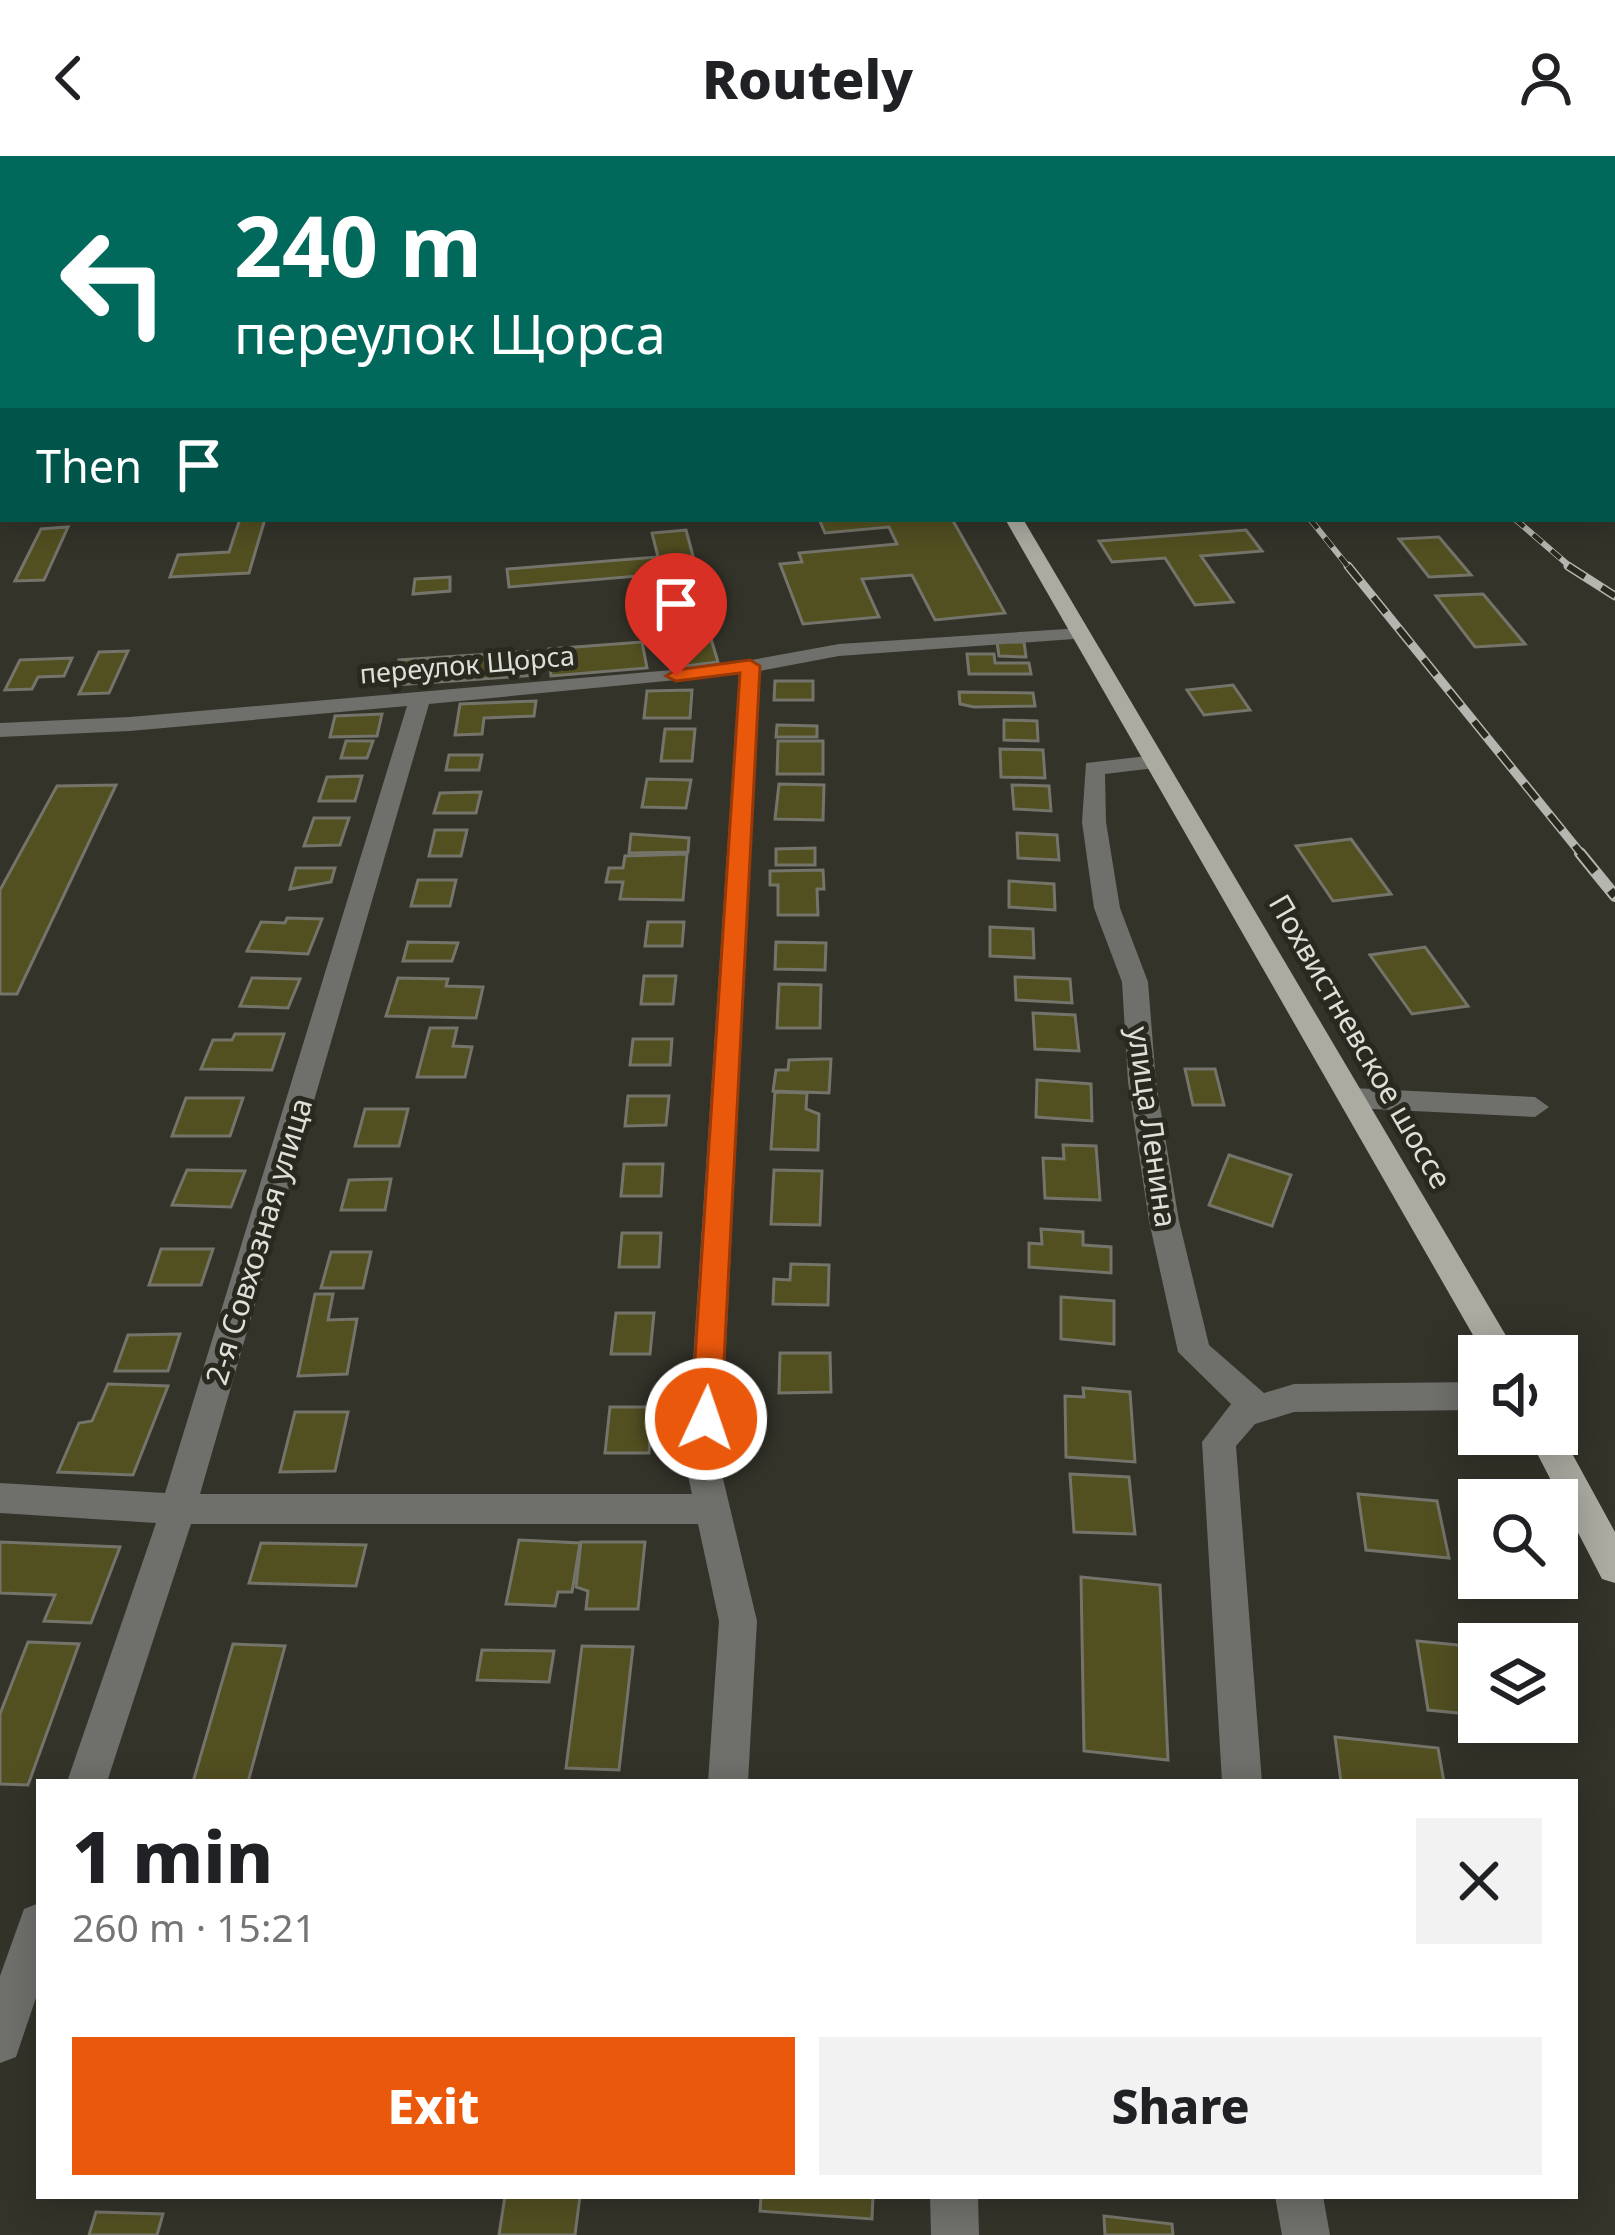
<!DOCTYPE html>
<html lang="en">
<head>
<meta charset="utf-8">
<style>
  :root { --surface:#fff; --page:#f2f2f2; --text:#202124; --muted:#757577; --accent:#ea580c }
  body { margin:0; font-family:"Noto Sans",sans-serif; background:var(--page); color:var(--text); height:100vh; display:flex; flex-direction:column; font-size:45px; white-space:nowrap }
  * { box-sizing:border-box; margin:0 }
  p { font-size:39px; color:var(--muted) }
  .icon { flex:none; width:66px; height:66px; fill:none; stroke:currentColor; stroke-width:2; stroke-linecap:round; stroke-linejoin:round }
  .map { position:relative; flex:1; overflow:hidden }
  .sheet { position:absolute; left:36px; top:1623px; width:1542px; height:420px; display:flex; flex-direction:column; background:var(--surface); border-radius:0px; box-shadow:0 6px 30px #0003 }
  .sheet>* { flex:none }
  .hud { position:absolute; left:0px; top:0px; width:1617px; height:366px; box-shadow:0 6px 30px #0003; background:#00695c; color:#fff; overflow:hidden }
  .fabs { position:absolute; left:1458px; top:1179px; display:grid; gap:24px }
  .fabs a { display:grid; place-items:center; width:120px; height:120px; border-radius:0px; background:var(--surface); box-shadow:0 6px 30px #0003; font-size:60px }
  .pin { position:absolute; display:grid; place-items:center; width:102px; height:102px; color:#fff; margin:-123px -51px; border-radius:50% 50% 50% 0; rotate:-45deg; box-shadow:0 0 12px #0007 }
  .pin .icon { rotate:45deg }
  .me { position:absolute; width:132px; margin:-66px; rotate:3deg; stroke-linejoin:round; filter:drop-shadow(0 0 9px #0008) }
  .turn { display:flex; align-items:center; gap:42px; height:252px; padding:0 36px; font-size:54px }
  .turn .icon { width:156px; height:156px; stroke-width:2.5 }
  .turn b { display:block; font-size:84px; line-height:102px }
  .then { display:flex; align-items:center; height:114px; padding:0 36px; background:#0003; gap:24px; font-size:45px }
  .round { display:grid; place-items:center; flex:none; width:126px; height:126px; border-radius:0px; background:var(--page) }
  .head { display:flex; align-items:center; justify-content:space-between; height:204px; padding:0 36px }
  h1 { font-size:72px; font-weight:800; line-height:90px }
  .action { display:flex; gap:24px; margin-top:auto; padding:24px 36px }
  .action a { flex:1; height:138px; border-radius:0px; background:var(--accent); color:#fff; font-size:48px; font-weight:800; line-height:138px; text-align:center }
  .action a+a { background:var(--page); color:var(--text) }
  header { display:flex; justify-content:space-between; align-items:center; height:156px; padding:0 36px; background:var(--surface); font-size:54px; font-weight:800 }
  .map>svg:first-child { display:block }
</style>
</head>
<body>
<header><svg class="icon" aria-label="back" viewBox="0 0 24 24"><path d="M15 5l-7 7 7 7"/></svg>Routely<svg class="icon" aria-label="person" viewBox="0 0 24 24"><circle cx="12" cy="8" r="4"/><path d="M4 21q1-7 8-7t8 7"/></svg></header>
<div class="map">
<svg width="1615" height="2079" viewBox="0 0 1615 2079">
  <rect width="100%" height="100%" fill="#33332a"/>
  <g fill="#524f21" stroke="#74746a" stroke-width="3">
    <polygon points="240,363 265,363 249,417 170,421 178,399 229,396"/>
    <polygon points="819,363 952,363 1005,457 935,464 912,419 862,423 879,461 803,468 780,408 802,406 799,397 897,388 889,371 825,377"/>
    <polygon points="68,371 44,424 15,425 41,373"/>
    <polygon points="686,374 697,415 509,431 507,413 658,401 652,377"/>
    <polygon points="1246,374 1262,395 1201,400 1233,446 1195,449 1165,402 1112,406 1099,385"/>
    <polygon points="1439,381 1471,419 1429,421 1399,383"/>
    <polygon points="450,421 450,435 413,438 415,423"/>
    <polygon points="1483,438 1525,488 1475,491 1436,440"/>
    <polygon points="708,473 718,506 678,511 668,477"/>
    <polygon points="642,486 647,512 551,520 549,493"/>
    <polygon points="997,486 1024,486 1026,501 999,500"/>
    <polygon points="128,495 109,537 79,538 99,496"/>
    <polygon points="536,495 537,519 397,529 399,504"/>
    <polygon points="967,498 994,498 995,507 1029,507 1031,518 969,518"/>
    <polygon points="72,502 64,520 38,521 32,533 5,534 20,504"/>
    <polygon points="775,525 813,525 813,544 774,544"/>
    <polygon points="1233,529 1250,554 1204,559 1187,534"/>
    <polygon points="692,534 690,562 644,562 647,535"/>
    <polygon points="959,536 1033,537 1035,550 974,551 960,548"/>
    <polygon points="536,545 534,560 484,562 482,578 455,579 460,548"/>
    <polygon points="382,558 377,580 330,581 335,560"/>
    <polygon points="1004,564 1037,565 1038,585 1004,584"/>
    <polygon points="777,569 817,570 817,581 776,581"/>
    <polygon points="665,573 695,573 692,605 661,605"/>
    <polygon points="346,585 373,585 367,602 341,602"/>
    <polygon points="778,585 823,585 823,618 777,618"/>
    <polygon points="1000,593 1043,594 1045,622 1001,621"/>
    <polygon points="449,599 482,599 479,614 446,614"/>
    <polygon points="362,620 355,645 319,645 327,621"/>
    <polygon points="647,623 691,624 686,652 642,651"/>
    <polygon points="779,628 824,629 823,664 775,663"/>
    <polygon points="116,629 17,838 0,838 0,734 57,630"/>
    <polygon points="1012,629 1049,630 1051,655 1014,653"/>
    <polygon points="481,636 476,657 434,657 440,637"/>
    <polygon points="314,662 349,662 340,689 304,690"/>
    <polygon points="435,674 467,674 461,700 429,700"/>
    <polygon points="1017,677 1057,679 1059,704 1018,702"/>
    <polygon points="631,678 689,682 688,696 629,697"/>
    <polygon points="1351,683 1391,738 1333,745 1296,690"/>
    <polygon points="815,692 815,709 776,709 776,693"/>
    <polygon points="687,698 683,744 620,743 623,726 606,726 609,712 623,712 625,700"/>
    <polygon points="296,712 335,712 331,726 290,733"/>
    <polygon points="823,714 824,733 817,733 818,759 778,759 778,729 770,729 770,715"/>
    <polygon points="418,724 456,724 450,750 411,750"/>
    <polygon points="1009,725 1054,728 1055,754 1009,751"/>
    <polygon points="287,762 322,763 308,798 247,795 261,766 285,767"/>
    <polygon points="648,766 684,766 682,790 645,790"/>
    <polygon points="990,771 1033,773 1034,802 990,800"/>
    <polygon points="408,786 458,787 452,805 403,805"/>
    <polygon points="776,786 826,787 825,814 775,813"/>
    <polygon points="1425,791 1468,850 1412,858 1370,799"/>
    <polygon points="644,820 676,820 673,848 641,848"/>
    <polygon points="1015,821 1070,823 1072,847 1016,844"/>
    <polygon points="252,822 300,823 288,852 240,850"/>
    <polygon points="398,822 448,823 446,830 483,831 476,862 386,860"/>
    <polygon points="779,828 821,829 820,872 777,872"/>
    <polygon points="1033,857 1075,859 1079,895 1035,893"/>
    <polygon points="430,872 457,872 453,890 472,891 465,921 417,921"/>
    <polygon points="235,878 284,878 272,914 201,913 213,884 232,884"/>
    <polygon points="633,883 672,883 670,909 630,909"/>
    <polygon points="823,903 831,903 829,937 773,935 776,914 788,914 789,904"/>
    <polygon points="1185,913 1215,913 1224,949 1193,949"/>
    <polygon points="1037,924 1091,928 1092,965 1036,961"/>
    <polygon points="775,936 807,937 806,953 819,958 818,994 771,993"/>
    <polygon points="628,940 669,940 666,969 625,970"/>
    <polygon points="186,942 243,942 230,980 172,980"/>
    <polygon points="365,953 408,953 399,990 355,990"/>
    <polygon points="1063,989 1096,990 1100,1044 1045,1042 1043,1002 1064,1003"/>
    <polygon points="1229,999 1291,1019 1272,1070 1209,1049"/>
    <polygon points="624,1008 663,1008 661,1040 621,1040"/>
    <polygon points="187,1014 245,1015 231,1051 172,1049"/>
    <polygon points="774,1014 822,1015 820,1069 771,1068"/>
    <polygon points="391,1023 385,1054 341,1054 349,1024"/>
    <polygon points="1041,1073 1083,1076 1083,1089 1111,1091 1111,1117 1029,1111 1029,1087 1042,1088"/>
    <polygon points="622,1077 661,1077 659,1111 619,1111"/>
    <polygon points="161,1093 213,1093 201,1129 149,1129"/>
    <polygon points="331,1096 371,1096 363,1132 321,1132"/>
    <polygon points="791,1108 829,1109 828,1149 773,1148 774,1123 790,1124"/>
    <polygon points="315,1138 333,1138 328,1164 357,1163 347,1218 298,1220"/>
    <polygon points="1061,1141 1114,1145 1114,1188 1061,1183"/>
    <polygon points="616,1157 654,1157 650,1198 611,1198"/>
    <polygon points="180,1178 168,1215 115,1215 128,1179"/>
    <polygon points="780,1197 830,1197 831,1236 779,1237"/>
    <polygon points="108,1228 168,1230 133,1319 58,1316 79,1267 92,1265"/>
    <polygon points="1083,1232 1130,1236 1135,1306 1066,1301 1065,1240 1084,1241"/>
    <polygon points="610,1251 652,1251 649,1297 605,1297"/>
    <polygon points="295,1256 348,1256 335,1315 280,1316"/>
    <polygon points="1070,1318 1129,1321 1135,1378 1074,1376"/>
    <polygon points="1358,1338 1437,1345 1449,1402 1366,1394"/>
    <polygon points="519,1384 580,1387 572,1436 558,1436 555,1450 506,1448"/>
    <polygon points="0,1386 120,1391 91,1467 44,1465 55,1439 0,1437"/>
    <polygon points="581,1386 645,1386 638,1453 586,1453 588,1435 576,1431"/>
    <polygon points="261,1387 366,1389 356,1430 249,1427"/>
    <polygon points="1081,1421 1160,1429 1168,1604 1084,1595"/>
    <polygon points="1417,1485 1479,1491 1479,1559 1428,1554"/>
    <polygon points="28,1486 79,1488 28,1629 0,1628 0,1558"/>
    <polygon points="233,1488 285,1490 248,1626 193,1626"/>
    <polygon points="582,1490 633,1491 619,1614 566,1612"/>
    <polygon points="482,1494 554,1495 549,1526 477,1524"/>
    <polygon points="1335,1581 1438,1592 1444,1626 1341,1626"/>
    <polygon points="505,2040 580,2040 575,2079 499,2079"/>
    <polygon points="761,2040 873,2040 872,2063 760,2055"/>
    <polygon points="96,2056 163,2058 157,2079 89,2079"/>
    <polygon points="1104,2060 1172,2068 1173,2079 1105,2079"/>
  </g>
  <g fill="none" stroke-linecap="round" stroke-linejoin="round">
    <g fill="#6f6f6b" fill-rule="evenodd">
      <polygon points="1167,0 1180,0 1182,3 1169,3"/>
      <polygon points="1482,0 1496,0 1498,3 1484,3"/>
      <polygon points="0,1 8,3 3,3 3,9"/>
      <rect x="0" y="31" width="3" height="8"/>
      <rect x="1614" y="103" width="1" height="9"/>
      <rect x="0" y="122" width="3" height="8"/>
      <rect x="0" y="226" width="3" height="10"/>
      <rect x="1614" y="232" width="1" height="10"/>
      <path d="M1081,472L1088,474V482L839,500L760,515L720,1310L757,1465L748,1626H708L719,1465L698,1368H191L107,1626H67L156,1367L0,1357V1327L165,1337L407,550L130,575L0,581V567L130,561L718,510L839,488ZM739,518L686,1310L692,1338H200L429,548Z"/>
      <polygon points="1156,599 1164,601 1164,611 1105,618 1106,666 1120,752 1148,826 1156,926 1179,1065 1209,1189 1264,1237 1294,1228 1479,1226 1479,1254 1294,1256 1255,1268 1236,1290 1262,1626 1222,1626 1202,1286 1231,1248 1178,1196 1149,1065 1128,926 1122,826 1094,752 1082,666 1086,607"/>
      <polygon points="1352,932 1535,941 1549,951 1535,961 1352,952 1338,942"/>
      <polygon points="39,1747 39,1833 16,1901 0,1907 0,1820 24,1753"/>
      <polygon points="930,2040 978,2040 979,2079 931,2079"/>
      <polygon points="1275,2040 1323,2040 1330,2079 1282,2079"/>
    </g>
    <g fill="#ababa2" fill-rule="evenodd">
      <polygon points="820,0 832,0 833,3 821,3"/>
      <polygon points="1005,363 1023,363 1518,1200 1485,1200"/>
      <polygon points="1557,1270 1615,1376 1615,1427 1602,1423 1527,1278 1557,1278"/>
    </g>
    <defs>
      <g id="rail-far2">
        <polyline points="1310,363 1350,413"/>
        <polyline points="1515,363 1573,413"/>
      </g>
      <g id="rail-far1">
        <polyline points="1348,410 1583,700"/>
        <polyline points="1568,410 1615,440"/>
      </g>
      <polyline id="rail" points="1580,697 1615,740"/>
    </defs>
    <use href="#rail-far2" stroke="#b6b6b0" stroke-width="6"/>
    <use href="#rail-far1" stroke="#b6b6b0" stroke-width="9"/>
    <use href="#rail" stroke="#b6b6b0" stroke-width="12"/>
    <use href="#rail-far2" stroke="#292920" stroke-width="4.5" stroke-dasharray="12" stroke-linecap="butt"/>
    <use href="#rail-far1" stroke="#292920" stroke-width="6" stroke-dasharray="20" stroke-linecap="butt"/>
    <use href="#rail" stroke="#292920" stroke-width="8" stroke-dasharray="24" stroke-linecap="butt"/>
  </g>
  <polygon fill="#ea580c" stroke="#983908" stroke-width="3" points="750,504 760,510 721,1263 717,1272 706,1276 695,1272 691,1263 740,517 676,525 666,520 676,514"/>
  <g text-anchor="middle" dominant-baseline="central" stroke-width="10" stroke-linejoin="round" paint-order="stroke">
    <g font-size="27" fill="#dfdfd9" stroke="#292920">
      <text transform="translate(467 508) rotate(-5)">переулок Щорса</text>
    </g>
    <g font-size="30" fill="#dfdfd9" stroke="#292920">
      <text transform="translate(1361 885) rotate(60)">Похвистневское шоссе</text>
      <text transform="translate(1153 971) rotate(82)">улица Ленина</text>
      <text transform="translate(258 1085) rotate(-73)">2-я Совхозная улица</text>
    </g>
  </g>
</svg>
<div class="fabs">
<a><svg class="icon" aria-label="sound" viewBox="0 0 24 24"><path d="M4 9h4l5-4v14l-5-4H4zM17 9q2 3 0 6"/></svg></a>
<a><svg class="icon" aria-label="search" viewBox="0 0 24 24"><circle cx="10" cy="10" r="6"/><path d="M15 15l6 6"/></svg></a>
<a><svg class="icon" aria-label="layers" viewBox="0 0 24 24"><path d="M12 4l9 5-9 5-9-5zM3 14l9 5 9-5"/></svg></a>
</div>
<div class="pin" style="left:676px;top:520px;background:#d93025"><svg class="icon" aria-label="arrive" viewBox="0 0 24 24"><path d="M6 21V4h12l-3 4 3 4H6"/></svg></div>
<svg class="me" style="left:706px;top:1263px" viewBox="-20 -20 40 40"><circle r="17" fill="#ea580c" stroke="#fff" stroke-width="3"/><path d="M0-11L8 9 0 5-8 9z" fill="#fff"/></svg>
<div class="hud">
<div class="turn"><svg class="icon" aria-label="left" viewBox="0 0 24 24"><path d="M17 20v-9H6M10 6l-5 5 5 5"/></svg><div><b>240 m</b>переулок Щорса</div></div>
<div class="then">Then<svg class="icon" aria-label="arrive" viewBox="0 0 24 24"><path d="M6 21V4h12l-3 4 3 4H6"/></svg></div>
</div>
<section class="sheet">
<div class="head"><div><h1>1 min</h1><p>260 m · 15:21</p></div><a class="round"><svg class="icon" aria-label="close" viewBox="0 0 24 24"><path d="M6 6l12 12M18 6L6 18"/></svg></a></div>
<div class="action"><a>Exit</a><a>Share</a></div>
</section>
</div>
</body>
</html>
